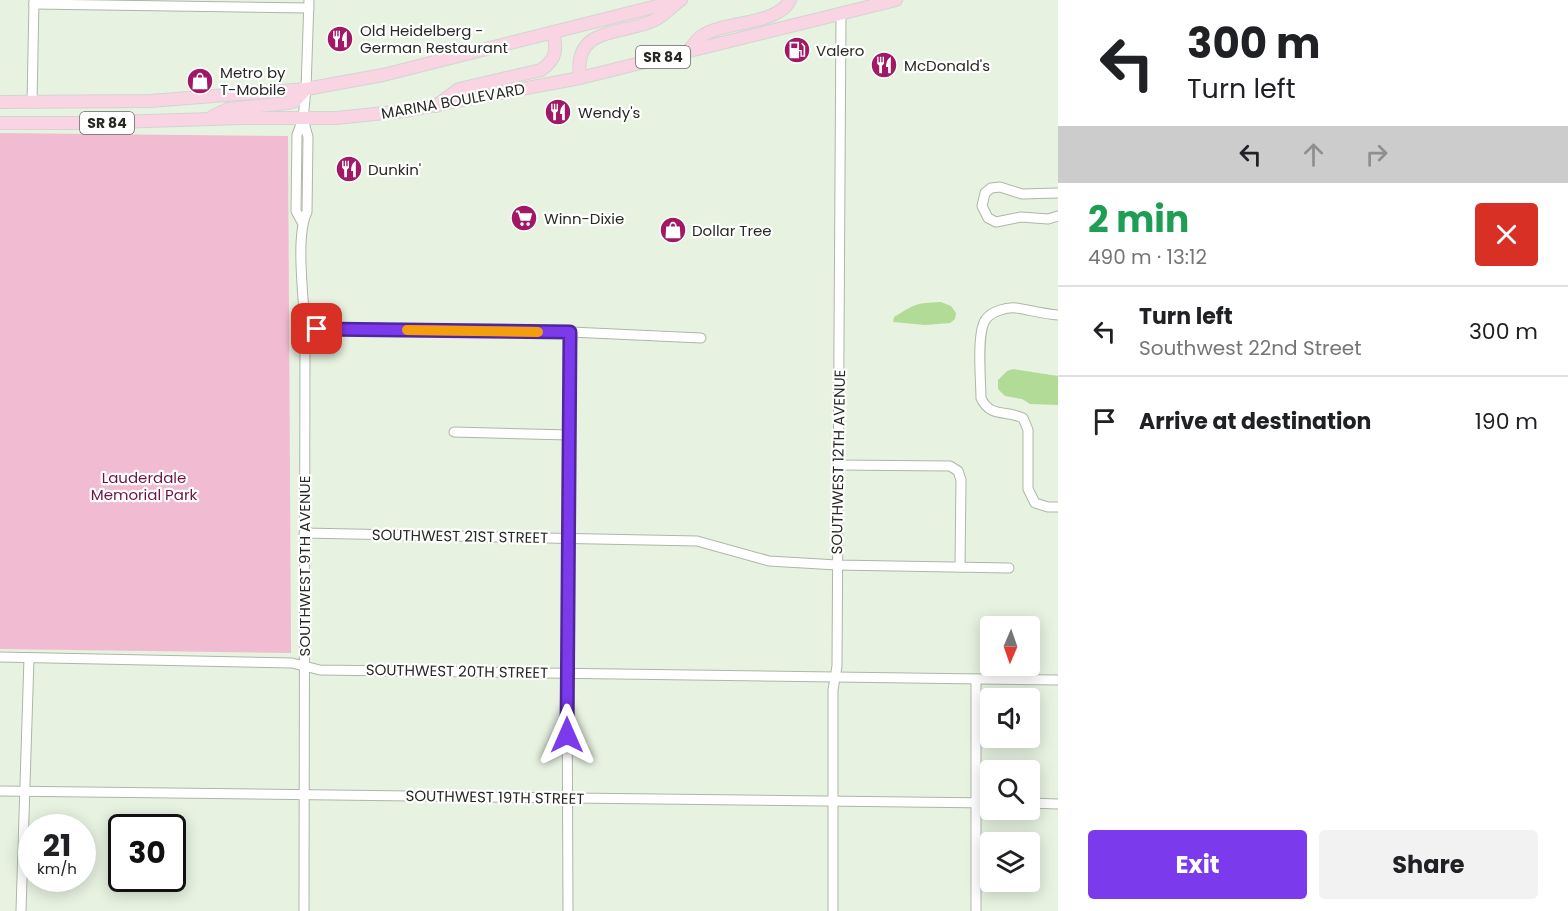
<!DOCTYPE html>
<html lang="en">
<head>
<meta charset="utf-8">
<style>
  :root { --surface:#fff; --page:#f2f2f2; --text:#202124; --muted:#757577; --line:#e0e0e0; --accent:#7c3aed }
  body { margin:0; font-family:Poppins,sans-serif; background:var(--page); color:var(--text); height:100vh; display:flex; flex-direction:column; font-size:22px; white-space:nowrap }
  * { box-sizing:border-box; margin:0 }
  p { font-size:20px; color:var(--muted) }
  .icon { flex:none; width:33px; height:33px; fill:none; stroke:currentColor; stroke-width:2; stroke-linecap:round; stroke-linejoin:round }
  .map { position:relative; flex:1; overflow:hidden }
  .panel { display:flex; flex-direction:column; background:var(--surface); width:510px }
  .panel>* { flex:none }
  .guide { background:#fff; color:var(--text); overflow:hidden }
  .needle { width:39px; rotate:182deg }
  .tools { position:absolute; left:980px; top:616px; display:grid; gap:12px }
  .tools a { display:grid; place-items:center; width:60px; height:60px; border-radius:6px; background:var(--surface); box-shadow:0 3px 15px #0003; font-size:30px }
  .speed { position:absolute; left:18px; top:814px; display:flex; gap:12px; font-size:30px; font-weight:700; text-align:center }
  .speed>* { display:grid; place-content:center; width:78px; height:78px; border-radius:50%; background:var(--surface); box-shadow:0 3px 15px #0003; line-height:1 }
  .speed small { font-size:15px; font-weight:400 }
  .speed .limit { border:3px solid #111; border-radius:9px; background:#fff; color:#111 }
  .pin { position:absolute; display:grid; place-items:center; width:51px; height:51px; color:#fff; margin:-26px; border-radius:12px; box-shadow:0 3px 9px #0006 }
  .me { position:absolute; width:66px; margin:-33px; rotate:0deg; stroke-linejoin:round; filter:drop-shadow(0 0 4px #0008) }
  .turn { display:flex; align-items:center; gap:21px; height:126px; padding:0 30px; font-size:27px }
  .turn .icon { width:78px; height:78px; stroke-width:2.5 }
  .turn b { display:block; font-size:42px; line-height:51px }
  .lanes { display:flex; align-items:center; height:57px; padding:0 30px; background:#0003; justify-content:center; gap:30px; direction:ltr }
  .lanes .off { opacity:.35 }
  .round { display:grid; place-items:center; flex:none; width:63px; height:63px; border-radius:6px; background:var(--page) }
  .summary { display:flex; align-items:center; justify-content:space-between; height:102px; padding:0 30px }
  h1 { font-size:36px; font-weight:700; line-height:45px; color:#1e9e55 }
  .primary-button { display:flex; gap:12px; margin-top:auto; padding:12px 30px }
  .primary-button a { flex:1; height:69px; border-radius:6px; background:var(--accent); color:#fff; font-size:24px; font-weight:700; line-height:69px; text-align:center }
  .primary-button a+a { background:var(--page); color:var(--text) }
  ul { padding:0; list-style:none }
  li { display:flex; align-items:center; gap:18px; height:90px; padding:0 30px; border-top:2px solid var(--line) }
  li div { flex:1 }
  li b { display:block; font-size:22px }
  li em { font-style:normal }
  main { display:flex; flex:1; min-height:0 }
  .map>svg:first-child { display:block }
</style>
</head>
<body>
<main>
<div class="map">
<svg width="1058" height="911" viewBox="0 0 1058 911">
  <rect width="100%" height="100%" fill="#e7f2e1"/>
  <polygon fill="#f1bcd1" points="0,133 288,136 291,653 0,649"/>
  <g fill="#b2db98">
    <path d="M941,302L951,306L956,313L955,319L950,323L925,325L893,322L894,317C916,304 915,303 941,302Z"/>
    <polygon points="1013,369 1058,376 1058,405 1030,404 1022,399 1005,396 998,389 998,380 1007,371"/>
  </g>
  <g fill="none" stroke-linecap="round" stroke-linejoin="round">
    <defs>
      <g id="minor">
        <polyline points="34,4 309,8"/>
        <polyline points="32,103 34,0"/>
        <path d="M303,119L308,137L307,212C295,236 304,299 305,328L304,911"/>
        <polyline points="1058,193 1022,194 1000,187 991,188 985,193 982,206 988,218 996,222 1021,217 1048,219 1058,216"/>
        <polyline points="302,222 296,211 297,135 303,119 306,89 309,0"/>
        <path d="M1058,315C1043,314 1030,310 1016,308C1007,307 992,311 986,319C976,332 981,381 981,398C990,418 1006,410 1023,418L1028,430V489L1035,503L1048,507H1058"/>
        <polyline points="305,328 571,332 701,338"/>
        <polyline points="454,432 569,435"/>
        <polyline points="838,465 950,466 958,471 961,480 960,567"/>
        <polyline points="304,533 697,541 769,561 837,565 1009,568"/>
        <polyline points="0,657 292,663 320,670 1058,680"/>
        <polyline points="0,791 990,803"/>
        <polyline points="1029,803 1058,804"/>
        <polyline points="21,911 29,658"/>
        <polyline points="568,911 567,673 571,332"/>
        <polyline points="833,911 833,690 837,666 841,14"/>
        <polyline points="976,911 976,679"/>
      </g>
      <g id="major">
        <path d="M689,50C693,46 697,39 702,36C725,20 777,26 790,0"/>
        <path d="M580,78C573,28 616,35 650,22C660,19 669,9 677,3"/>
        <polyline points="0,102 150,101 306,89 383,75 681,0"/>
        <path d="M436,106L459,89L541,70C557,59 557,49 553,32"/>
        <polyline points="213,116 228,109 288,103 295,101 306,89"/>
        <polyline points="0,123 83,123 243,118 336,118 404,111 580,78 896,0"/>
      </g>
    </defs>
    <use href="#minor" stroke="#adb7a7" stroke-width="11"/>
    <use href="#major" stroke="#d4d4d3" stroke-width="14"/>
    <use href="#minor" stroke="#fff" stroke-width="9"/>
    <use href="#major" stroke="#f9d4e3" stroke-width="12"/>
  </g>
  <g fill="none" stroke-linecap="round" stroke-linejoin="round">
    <defs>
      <polyline id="route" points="317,329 570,332 567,735"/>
    </defs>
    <use href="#route" stroke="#51269a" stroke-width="15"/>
    <use href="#route" stroke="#7c3aed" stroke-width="10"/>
    <polyline stroke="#f59e0b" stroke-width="10" points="407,330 538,332"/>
  </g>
  <defs>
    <symbol id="restaurant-disc" viewBox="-11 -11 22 22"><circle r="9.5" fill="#a11965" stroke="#fff"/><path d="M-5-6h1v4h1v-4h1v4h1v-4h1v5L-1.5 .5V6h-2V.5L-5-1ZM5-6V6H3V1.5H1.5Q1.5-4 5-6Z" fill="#fff"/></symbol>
    <symbol id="fuel-disc" viewBox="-11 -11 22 22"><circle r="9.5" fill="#a11965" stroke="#fff"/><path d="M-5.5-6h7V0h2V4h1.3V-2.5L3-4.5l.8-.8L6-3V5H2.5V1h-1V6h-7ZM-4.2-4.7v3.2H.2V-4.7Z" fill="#fff"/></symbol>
    <symbol id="shop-disc" viewBox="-11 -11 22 22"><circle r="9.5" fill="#a11965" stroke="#fff"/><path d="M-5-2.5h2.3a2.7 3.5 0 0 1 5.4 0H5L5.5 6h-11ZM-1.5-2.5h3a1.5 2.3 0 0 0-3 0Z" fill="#fff"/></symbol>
    <symbol id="supermarket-disc" viewBox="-11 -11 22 22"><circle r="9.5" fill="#a11965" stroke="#fff"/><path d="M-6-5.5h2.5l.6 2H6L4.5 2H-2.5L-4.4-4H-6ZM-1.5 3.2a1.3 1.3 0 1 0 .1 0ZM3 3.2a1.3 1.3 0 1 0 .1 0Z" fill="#fff"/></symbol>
  </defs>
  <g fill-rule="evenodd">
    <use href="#restaurant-disc" x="325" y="24" width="30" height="30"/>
    <use href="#fuel-disc" x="782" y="35" width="30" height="30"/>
    <use href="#restaurant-disc" x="869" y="50" width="30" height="30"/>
    <use href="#shop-disc" x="185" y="66" width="30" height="30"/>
    <use href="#restaurant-disc" x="543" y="97" width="30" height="30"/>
    <use href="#restaurant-disc" x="334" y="154" width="30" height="30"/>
    <use href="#supermarket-disc" x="509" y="203" width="30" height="30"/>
    <use href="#shop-disc" x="658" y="215" width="30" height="30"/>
  </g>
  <g text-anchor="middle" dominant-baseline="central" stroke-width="4.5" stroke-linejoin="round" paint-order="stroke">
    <g fill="#fff" stroke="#676a65" stroke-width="1.5">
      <rect x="636" y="46" width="54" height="22" rx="4.5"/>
      <rect x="80" y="112" width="54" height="22" rx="4.5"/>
    </g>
    <g font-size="14" font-weight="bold" fill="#262a23">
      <text x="663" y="57">SR 84</text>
      <text x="107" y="123">SR 84</text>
    </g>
    <g font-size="15" fill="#262a23" stroke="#fff" text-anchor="start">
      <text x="360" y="30">Old Heidelberg -<tspan x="360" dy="17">German Restaurant</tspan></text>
      <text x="816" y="50">Valero</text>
      <text x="904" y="65">McDonald's</text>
      <text x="220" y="72">Metro by<tspan x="220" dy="17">T-Mobile</tspan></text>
      <text x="578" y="112">Wendy's</text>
      <text x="368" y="169">Dunkin'</text>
      <text x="544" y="218">Winn-Dixie</text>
      <text x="692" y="230">Dollar Tree</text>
    </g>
    <g font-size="15" fill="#262a23" stroke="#fff">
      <text transform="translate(453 101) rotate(-10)">MARINA BOULEVARD</text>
      <text transform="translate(838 462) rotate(-89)">SOUTHWEST 12TH AVENUE</text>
      <text transform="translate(460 536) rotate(1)">SOUTHWEST 21ST STREET</text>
      <text transform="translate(304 566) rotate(-90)">SOUTHWEST 9TH AVENUE</text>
      <text transform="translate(457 671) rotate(1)">SOUTHWEST 20TH STREET</text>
      <text transform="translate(495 797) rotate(1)">SOUTHWEST 19TH STREET</text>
    </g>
    <g font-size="15" fill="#6d1444" stroke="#fff">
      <text x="144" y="477">Lauderdale<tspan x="144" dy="17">Memorial Park</tspan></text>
    </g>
  </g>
</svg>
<div class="tools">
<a><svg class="needle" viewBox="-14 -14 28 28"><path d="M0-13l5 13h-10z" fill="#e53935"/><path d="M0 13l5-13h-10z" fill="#757577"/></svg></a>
<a><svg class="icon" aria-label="sound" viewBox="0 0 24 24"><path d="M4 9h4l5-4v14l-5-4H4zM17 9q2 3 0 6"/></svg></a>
<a><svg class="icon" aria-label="search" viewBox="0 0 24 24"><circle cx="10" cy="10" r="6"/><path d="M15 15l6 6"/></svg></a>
<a><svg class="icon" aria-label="layers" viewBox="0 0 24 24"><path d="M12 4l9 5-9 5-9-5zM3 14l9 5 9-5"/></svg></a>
</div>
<div class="speed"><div>21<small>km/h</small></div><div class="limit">30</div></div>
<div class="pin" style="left:317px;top:329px;background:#d93025"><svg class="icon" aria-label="arrive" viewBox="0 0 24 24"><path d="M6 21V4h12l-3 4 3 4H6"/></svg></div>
<svg class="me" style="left:567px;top:735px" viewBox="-20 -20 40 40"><path d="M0-17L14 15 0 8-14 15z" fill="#7c3aed" stroke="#fff" stroke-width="4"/></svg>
</div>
<section class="panel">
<div class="guide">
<div class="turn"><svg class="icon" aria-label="left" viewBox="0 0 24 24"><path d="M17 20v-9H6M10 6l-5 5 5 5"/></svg><div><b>300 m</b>Turn left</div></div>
<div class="lanes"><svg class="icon" aria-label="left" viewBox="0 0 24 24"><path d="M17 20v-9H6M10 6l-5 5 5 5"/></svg><svg class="icon off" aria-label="ahead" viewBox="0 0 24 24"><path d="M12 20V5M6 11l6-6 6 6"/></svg><svg class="icon off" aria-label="right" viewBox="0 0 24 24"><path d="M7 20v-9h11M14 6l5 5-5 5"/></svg></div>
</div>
<div class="summary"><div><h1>2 min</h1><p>490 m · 13:12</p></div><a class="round" style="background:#d93025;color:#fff"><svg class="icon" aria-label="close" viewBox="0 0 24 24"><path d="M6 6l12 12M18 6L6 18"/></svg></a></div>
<ul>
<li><svg class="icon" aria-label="left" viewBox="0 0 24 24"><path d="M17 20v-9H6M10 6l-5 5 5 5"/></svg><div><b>Turn left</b><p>Southwest 22nd Street</p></div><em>300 m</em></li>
<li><svg class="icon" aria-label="arrive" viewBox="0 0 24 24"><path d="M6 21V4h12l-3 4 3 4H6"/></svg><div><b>Arrive at destination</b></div><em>190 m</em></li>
</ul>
<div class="primary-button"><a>Exit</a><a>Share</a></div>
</section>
</main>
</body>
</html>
